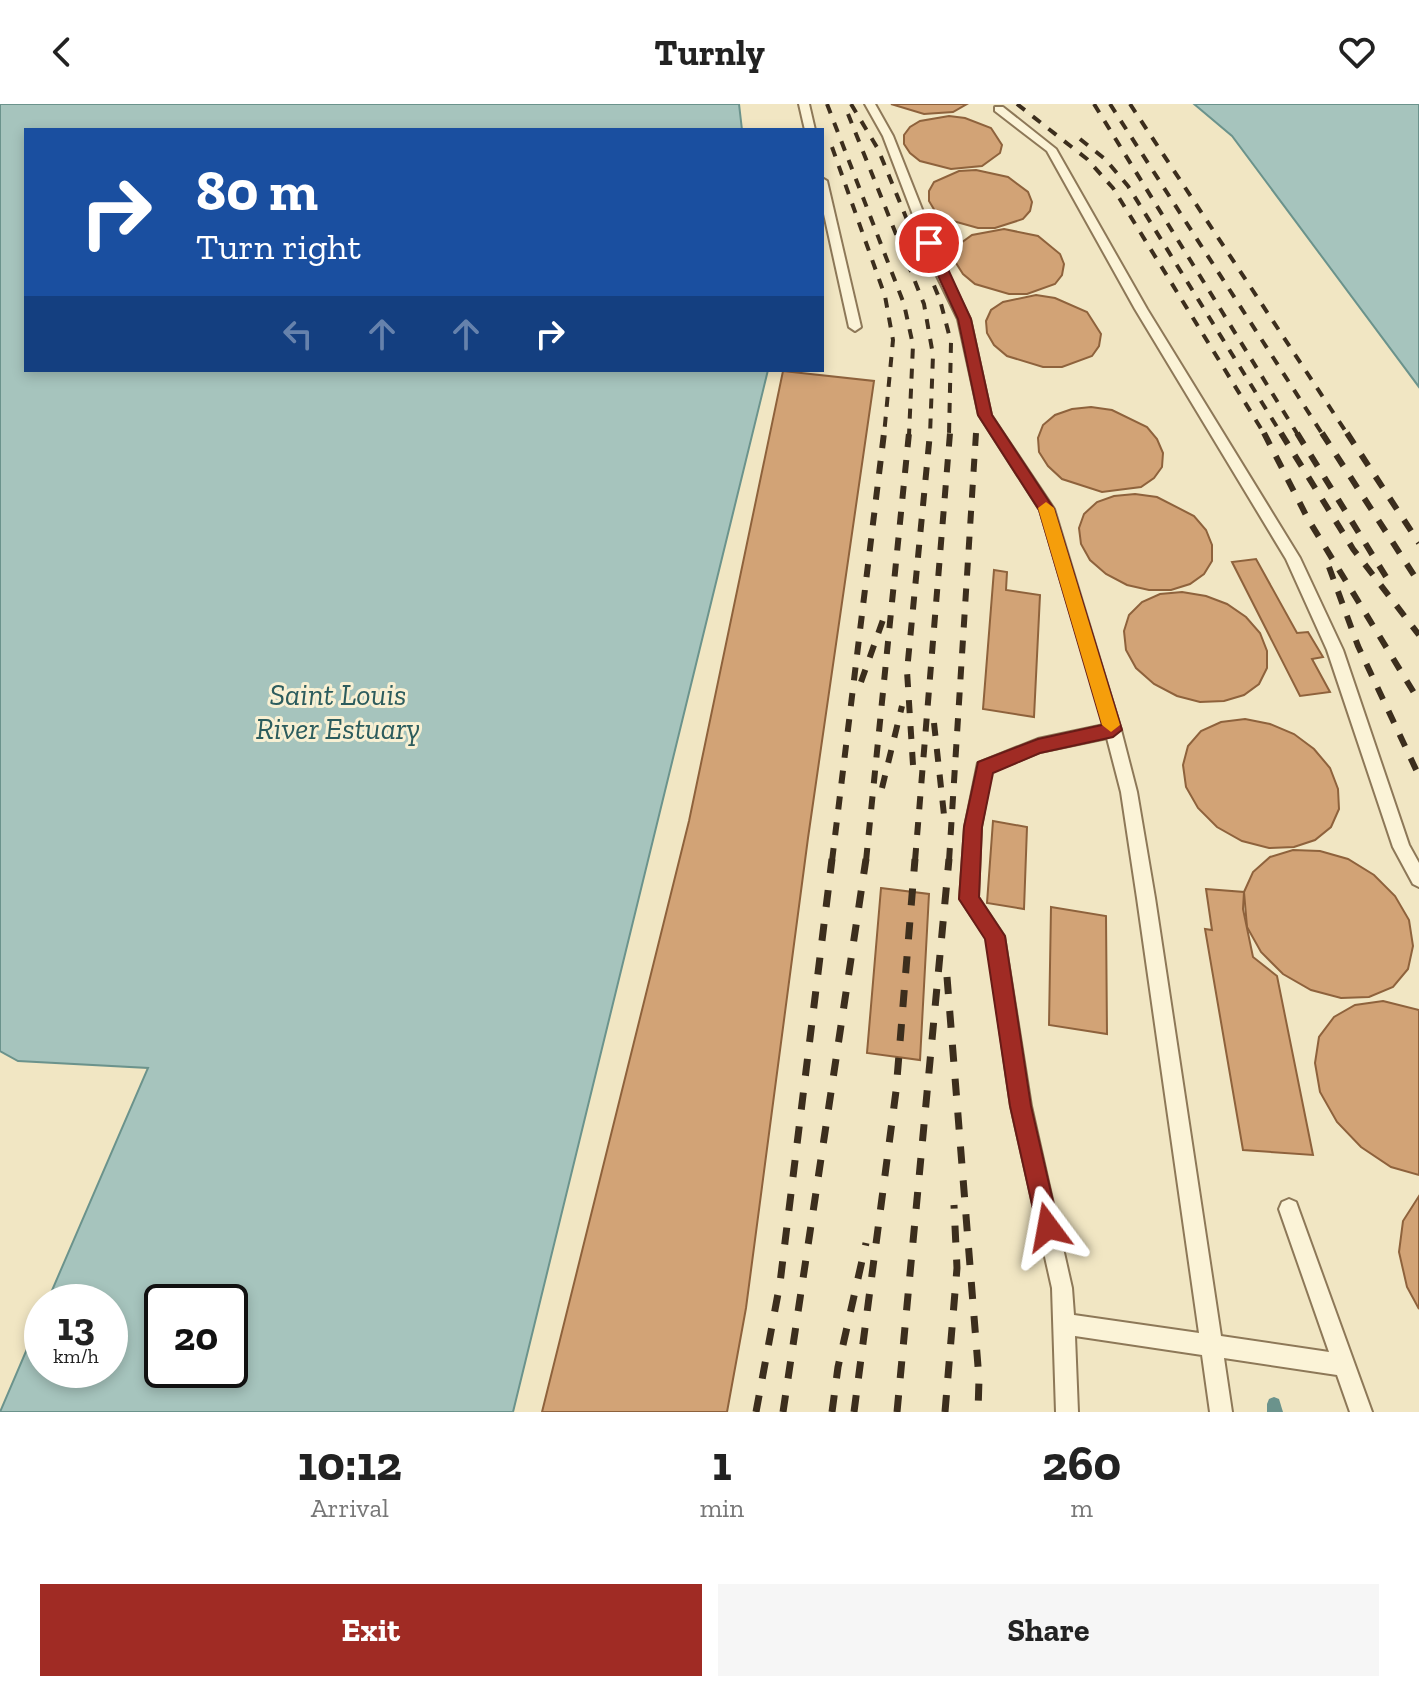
<!DOCTYPE html>
<html lang="en">
<head>
<meta charset="utf-8">
<style>
  :root { --surface:#fff; --page:#f6f6f6; --text:#222; --muted:#767676; --accent:#a02b24 }
  body { margin:0; font-family:"Zilla Slab",serif; background:var(--page); color:var(--text); height:100vh; display:flex; flex-direction:column; font-size:30px; white-space:nowrap }
  * { box-sizing:border-box; margin:0 }
  p { font-size:26px; color:var(--muted) }
  .icon { flex:none; width:44px; height:44px; fill:none; stroke:currentColor; stroke-width:2; stroke-linecap:round; stroke-linejoin:round }
  .map { position:relative; height:1308px; overflow:hidden }
  .side { display:flex; flex-direction:column; background:var(--surface); flex:1 }
  .side>* { flex:none }
  .guide { position:absolute; left:24px; top:24px; width:800px; height:244px; border-radius:0px; box-shadow:0 4px 12px #0003; background:#1a4fa0; color:#fff; overflow:hidden }
  .speed { position:absolute; left:24px; top:1180px; display:flex; gap:16px; font-size:40px; font-weight:700; text-align:center }
  .speed>* { display:grid; place-content:center; width:104px; height:104px; border-radius:50%; background:var(--surface); box-shadow:0 4px 12px #0003; line-height:1 }
  .speed small { font-size:20px; font-weight:400 }
  .speed .limit { border:4px solid #111; border-radius:12px; background:#fff; color:#111 }
  .pin { position:absolute; display:grid; place-items:center; width:68px; height:68px; color:#fff; margin:-34px; border:4px solid #fff; border-radius:50%; box-shadow:0 2px 8px #0007 }
  .me { position:absolute; width:88px; margin:-44px; rotate:347deg; stroke-linejoin:round; filter:drop-shadow(0 0 6px #0008) }
  .turn { display:flex; align-items:center; gap:28px; height:168px; padding:0 40px; font-size:36px }
  .turn .icon { width:104px; height:104px; stroke-width:2.5 }
  .turn b { display:block; font-size:56px; line-height:68px }
  .lanes { display:flex; align-items:center; height:76px; padding:0 40px; background:#0003; justify-content:center; gap:40px; direction:ltr }
  .lanes .off { opacity:.35 }
  .eta { display:flex; justify-content:space-evenly; align-items:center; height:136px; text-align:center }
  .eta b { font-size:48px; font-weight:700; line-height:56px }
  .cta { display:flex; gap:16px; margin-top:auto; padding:16px 40px }
  .cta a { flex:1; height:92px; border-radius:0px; background:var(--accent); color:#fff; font-size:32px; font-weight:700; line-height:92px; text-align:center }
  .cta a+a { background:var(--page); color:var(--text) }
  header { display:flex; justify-content:space-between; align-items:center; height:104px; padding:0 40px; background:var(--surface); font-size:36px; font-weight:700 }
  .map>svg:first-child { display:block }
</style>
</head>
<body>
<header><svg class="icon" aria-label="back" viewBox="0 0 24 24"><path d="M15 5l-7 7 7 7"/></svg>Turnly<svg class="icon" aria-label="heart" viewBox="0 0 24 24"><path d="M12 20l-8-8c-3-5 5-10 8-4 3-6 11-1 8 4z"/></svg></header>
<div class="map">
<svg width="1419" height="1308" viewBox="0 0 1419 1308">
  <rect width="100%" height="100%" fill="#f1e6c3"/>
  <g fill="#a6c4bd" stroke="#6b938c" stroke-width="2" fill-rule="evenodd">
    <path d="M0,0H739L742,26H26V266H768L513,1308H0L42,1210V1266H110V1198H47L148,964L18,957L0,947ZM162,1198H230V1266H162Z"/>
    <polygon points="1194,0 1419,0 1419,283 1232,32"/>
  </g>
  <g fill="none" stroke-linecap="round" stroke-linejoin="round">
    <polygon fill="#6b938c" fill-rule="evenodd" points="1274,1293 1279,1295 1283,1308 1267,1308 1267,1300 1269,1295"/>
  </g>
  <g fill="#d2a376" stroke="#8e623c" stroke-width="2">
    <polygon points="891,0 967,0 953,8 924,10"/>
    <polygon points="949,12 965,14 991,24 1002,41 1000,49 982,62 951,65 920,57 910,49 904,40 904,31 910,23 920,17"/>
    <polygon points="976,66 1008,73 1028,88 1032,98 1030,107 1023,115 995,124 978,124 946,115 935,107 929,97 929,87 934,78 959,67"/>
    <polygon points="1004,125 1038,132 1060,150 1064,160 1062,171 1055,180 1027,190 1009,190 975,180 963,170 956,159 956,149 961,139 972,131"/>
    <polygon points="1036,191 1055,194 1087,208 1101,230 1099,242 1092,252 1062,263 1043,263 1007,252 994,241 987,229 986,217 991,206 1003,198"/>
    <polygon points="783,267 874,277 808,734 746,1204 727,1308 542,1308 689,717"/>
    <polygon points="1091,303 1112,306 1147,323 1157,335 1163,349 1162,363 1154,374 1141,383 1102,388 1062,375 1048,362 1039,348 1038,334 1043,321 1055,311 1072,305"/>
    <polygon points="1135,390 1157,393 1194,412 1206,426 1212,441 1212,457 1204,470 1190,480 1171,486 1149,486 1127,481 1106,470 1090,456 1081,440 1079,424 1084,410 1097,398 1114,392"/>
    <polygon points="1256,455 1297,529 1308,528 1323,553 1312,555 1330,588 1300,592 1232,458"/>
    <polygon points="994,466 1007,468 1006,486 1040,491 1034,613 983,605"/>
    <polygon points="1182,488 1206,492 1227,500 1246,513 1260,529 1267,547 1267,564 1259,580 1244,591 1224,597 1200,598 1177,592 1154,580 1136,564 1126,546 1124,527 1129,511 1142,498 1160,490"/>
    <polygon points="1245,615 1270,620 1294,630 1314,645 1330,664 1338,685 1339,705 1331,723 1315,736 1294,743 1269,744 1242,737 1217,723 1198,704 1186,683 1183,661 1188,642 1201,627 1221,618"/>
    <polygon points="993,717 1027,723 1024,805 987,799"/>
    <polygon points="1293,746 1320,747 1348,755 1374,771 1395,792 1409,816 1413,842 1408,865 1393,883 1369,893 1341,894 1311,886 1283,870 1261,848 1247,823 1244,788 1253,768 1270,753"/>
    <polygon points="881,784 929,790 920,956 867,949"/>
    <polygon points="1206,785 1244,788 1243,805 1253,853 1277,872 1313,1051 1243,1046 1205,825 1212,826"/>
    <polygon points="1051,803 1106,812 1107,930 1049,921"/>
    <polygon points="1383,897 1419,906 1419,1071 1391,1063 1361,1043 1337,1018 1320,988 1315,959 1319,933 1334,913 1355,901"/>
    <polygon points="1419,1092 1419,1205 1407,1183 1399,1148 1403,1117"/>
  </g>
  <g fill="none" stroke-linecap="round" stroke-linejoin="round">
    <defs>
      <g id="service">
        <polygon points="799,0 809,0 815,26 805,26"/>
        <path d="M865,0H875L893,32L946,166L970,215L991,311L1054,405L1121,626L1137,688L1155,794L1221,1232L1329,1248L1279,1105L1282,1098L1289,1095L1296,1098L1372,1308H1350L1337,1271L1224,1254L1232,1308H1210L1202,1251L1075,1232L1078,1308H1056L1052,1184L1011,1002L987,835L960,795L965,723L978,659L1038,635L1104,621L1040,406L979,311L958,215L934,166L883,32ZM1107,634L1121,688L1137,794L1199,1229L1074,1211L1072,1184L1031,1002L1004,832L978,793L981,723L991,668L1040,648Z"/>
        <polygon points="995,3 1003,3 1056,45 1147,205 1300,454 1343,546 1409,741 1419,759 1419,783 1413,780 1393,743 1327,546 1286,455 1135,205 1047,47 995,7"/>
        <polygon points="822,74 827,77 861,223 855,227 849,223 822,101"/>
      </g>
    </defs>
    <use href="#service" stroke="#8d7858" stroke-width="4"/>
    <use href="#service" fill="#fbf3d7" fill-rule="evenodd"/>
    <g stroke="#3c2e1d" stroke-width="4" stroke-dasharray="10 10" stroke-linecap="butt">
      <polyline points="827,0 904,200 913,241 909,331"/>
      <polyline points="851,0 878,45 940,196 951,238 949,331"/>
      <polyline points="1017,0 1087,55 1113,84 1265,331"/>
      <polyline points="1094,0 1298,331"/>
      <polyline points="1110,0 1323,331"/>
      <polyline points="1130,0 1348,331"/>
      <polyline points="848,10 924,200 933,251 930,331"/>
      <polyline points="1080,35 1105,55 1128,82 1282,331"/>
      <polyline points="832,43 885,192 893,236 884,331"/>
    </g>
    <g stroke="#3c2e1d" stroke-width="6" stroke-dasharray="13 13" stroke-linecap="butt">
      <polyline points="1264,329 1308,415 1419,597"/>
      <polyline points="1281,329 1353,445 1419,531"/>
      <polyline points="1297,329 1388,476"/>
      <polyline points="1322,329 1419,479"/>
      <polyline points="1347,329 1419,439"/>
      <polyline points="1329,463 1358,542 1419,672"/>
      <polyline points="861,578 884,513"/>
      <polyline points="934,619 944,711"/>
      <polyline points="913,661 907,567 930,329"/>
      <polyline points="882,684 902,602"/>
      <polyline points="832,757 884,329"/>
      <polyline points="866,757 909,329"/>
      <polyline points="915,757 950,329"/>
      <polyline points="949,757 976,329"/>
    </g>
    <g stroke="#3c2e1d" stroke-width="7" stroke-dasharray="17 17" stroke-linecap="butt">
      <polyline points="947,873 979,1275 978,1308"/>
      <polyline points="756,1308 780,1179 832,755"/>
      <polyline points="783,1308 866,755"/>
      <polyline points="832,1308 838,1263 866,1139"/>
      <polyline points="854,1308 896,987 915,755"/>
      <polyline points="897,1308 949,755"/>
      <polyline points="945,1308 957,1164 954,1101"/>
    </g>
  </g>
  <polygon fill="#a02b24" stroke="#681c17" stroke-width="2" points="925,136 936,139 971,215 992,311 1054,405 1122,626 1113,633 1040,649 993,669 982,723 979,793 1005,832 1031,1002 1059,1123 1056,1132 1048,1135 1040,1132 1037,1123 1010,1002 985,835 959,795 964,723 978,658 1038,635 1102,621 1039,406 978,311 958,215 923,139"/>
  <polygon fill="#f59e0b" points="1046,398 1054,404 1120,621 1111,628 1102,621 1038,404"/>
  <g text-anchor="middle" dominant-baseline="central" stroke-width="6" stroke-linejoin="round" paint-order="stroke">
    <g font-size="30" font-style="italic" fill="#2c5c5d" stroke="#f8f0d3">
      <text x="338" y="591">Saint Louis<tspan x="338" dy="34">River Estuary</tspan></text>
    </g>
  </g>
</svg>
<div class="speed"><div>13<small>km/h</small></div><div class="limit">20</div></div>
<div class="pin" style="left:929px;top:139px;background:#d93025"><svg class="icon" aria-label="arrive" viewBox="0 0 24 24"><path d="M6 21V4h12l-3 4 3 4H6"/></svg></div>
<svg class="me" style="left:1048px;top:1123px" viewBox="-20 -20 40 40"><path d="M0-17L14 15 0 8-14 15z" fill="#a02b24" stroke="#fff" stroke-width="4"/></svg>
<div class="guide">
<div class="turn"><svg class="icon" aria-label="right" viewBox="0 0 24 24"><path d="M7 20v-9h11M14 6l5 5-5 5"/></svg><div><b>80 m</b>Turn right</div></div>
<div class="lanes"><svg class="icon off" aria-label="left" viewBox="0 0 24 24"><path d="M17 20v-9H6M10 6l-5 5 5 5"/></svg><svg class="icon off" aria-label="ahead" viewBox="0 0 24 24"><path d="M12 20V5M6 11l6-6 6 6"/></svg><svg class="icon off" aria-label="ahead" viewBox="0 0 24 24"><path d="M12 20V5M6 11l6-6 6 6"/></svg><svg class="icon" aria-label="right" viewBox="0 0 24 24"><path d="M7 20v-9h11M14 6l5 5-5 5"/></svg></div>
</div>
</div>
<section class="side">
<div class="eta">
<div><b>10:12</b><p>Arrival</p></div>
<div><b>1</b><p>min</p></div>
<div><b>260</b><p>m</p></div>
</div>
<div class="cta"><a>Exit</a><a>Share</a></div>
</section>
</body>
</html>
